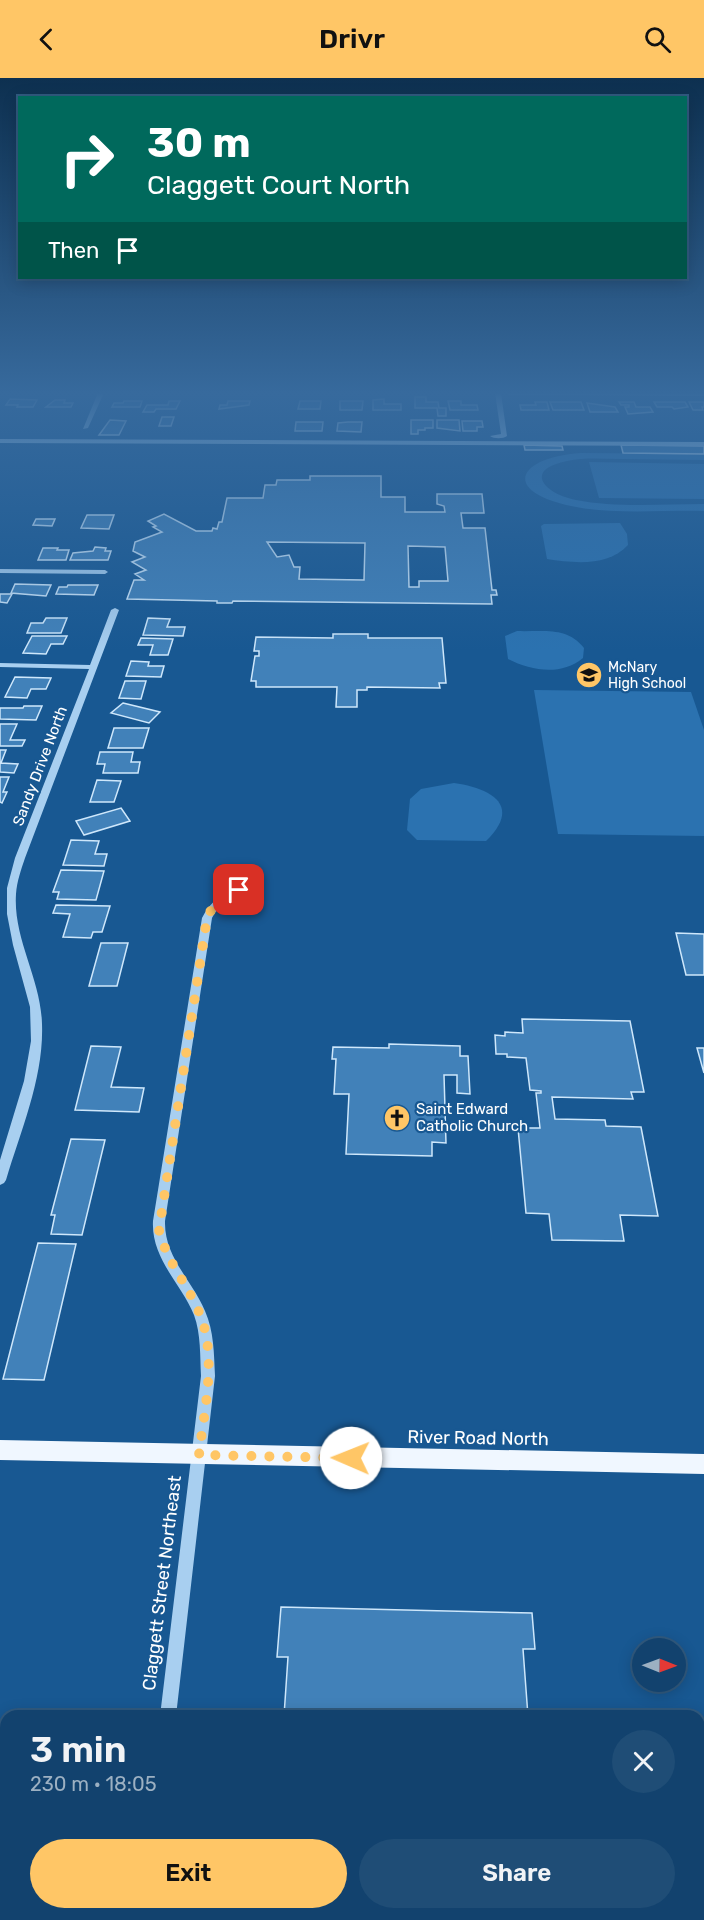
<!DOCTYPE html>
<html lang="en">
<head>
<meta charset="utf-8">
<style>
  :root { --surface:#12426e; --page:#1f4d76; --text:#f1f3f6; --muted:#9cb0c2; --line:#315b81; --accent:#ffc666 }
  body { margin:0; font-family:Rubik,sans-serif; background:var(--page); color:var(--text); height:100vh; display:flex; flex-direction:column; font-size:22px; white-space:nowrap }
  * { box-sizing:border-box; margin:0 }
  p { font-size:20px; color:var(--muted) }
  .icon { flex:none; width:33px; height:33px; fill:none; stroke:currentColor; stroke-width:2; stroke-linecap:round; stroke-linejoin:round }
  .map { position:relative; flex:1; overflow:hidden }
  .side { position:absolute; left:0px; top:1632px; width:705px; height:210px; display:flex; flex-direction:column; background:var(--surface); border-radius:18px 18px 0 0; box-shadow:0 3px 15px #0003,0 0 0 2px var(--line) }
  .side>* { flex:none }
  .banner { position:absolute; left:18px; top:18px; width:669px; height:183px; border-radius:0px; box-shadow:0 3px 15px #0003,0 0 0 2px var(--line); background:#00695c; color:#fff; overflow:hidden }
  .needle { width:39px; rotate:91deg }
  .buttons { position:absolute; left:632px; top:1560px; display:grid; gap:12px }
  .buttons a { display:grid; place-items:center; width:54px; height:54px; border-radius:50%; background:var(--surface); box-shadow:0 3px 15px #0003,0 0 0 2px var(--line); font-size:30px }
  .pin { position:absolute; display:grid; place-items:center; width:51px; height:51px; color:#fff; margin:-26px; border-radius:12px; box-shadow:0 3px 9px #0006 }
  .me { position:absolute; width:66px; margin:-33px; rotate:271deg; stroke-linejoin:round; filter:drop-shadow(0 0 4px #0008) }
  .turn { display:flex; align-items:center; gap:21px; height:126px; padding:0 30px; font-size:27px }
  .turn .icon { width:78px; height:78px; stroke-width:2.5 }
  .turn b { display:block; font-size:42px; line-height:51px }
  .then { display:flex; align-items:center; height:57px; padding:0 30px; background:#0003; gap:12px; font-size:22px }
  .round { display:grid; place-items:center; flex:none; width:63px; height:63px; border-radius:32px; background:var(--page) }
  .summary { display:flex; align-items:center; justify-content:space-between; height:102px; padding:0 30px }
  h1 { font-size:36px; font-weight:600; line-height:45px }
  .button { display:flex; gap:12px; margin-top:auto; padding:12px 30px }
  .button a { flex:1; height:69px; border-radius:36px; background:var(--accent); color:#111; font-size:24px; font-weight:600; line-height:69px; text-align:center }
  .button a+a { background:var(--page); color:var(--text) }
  header { display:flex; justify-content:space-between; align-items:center; height:78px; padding:0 30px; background:var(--accent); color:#111; font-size:27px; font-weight:600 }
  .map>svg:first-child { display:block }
</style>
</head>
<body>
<header><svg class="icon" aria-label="back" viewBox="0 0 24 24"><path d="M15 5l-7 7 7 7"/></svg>Drivr<svg class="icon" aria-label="search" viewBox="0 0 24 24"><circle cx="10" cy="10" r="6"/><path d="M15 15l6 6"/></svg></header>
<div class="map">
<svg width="704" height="1842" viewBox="0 0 704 1842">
  <rect width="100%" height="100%" fill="#185892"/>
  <g fill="#2b72b0">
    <path d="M581,375L704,376V382C677,382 649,381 622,381C604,381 585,379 567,383C522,392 545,416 576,422C615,430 664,426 704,426V433C661,432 613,437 571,428C500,413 518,379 581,375Z"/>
    <polygon points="589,384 704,386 704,421 599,420"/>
    <path d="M620,445L627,456L628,467C608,489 574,485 547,481L541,448L544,446Z"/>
    <path d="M517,553C543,554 567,548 584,570L583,580C561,598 532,593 508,581L505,558Z"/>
    <polygon points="534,612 691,614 704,652 704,758 558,756"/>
    <path d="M454,705C490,710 523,727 486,763L417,762L407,752L410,721L421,711Z"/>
  </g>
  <g fill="#4181b9" stroke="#cee7fb" stroke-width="1.5" fill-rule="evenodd">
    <polygon points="415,319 426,319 426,324 438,324 439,330 446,330 446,338 438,338 437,330 415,330"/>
    <polygon points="10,321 37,322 33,329 17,329 18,327 6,327"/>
    <polygon points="384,321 384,326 401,326 401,332 373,332 373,322"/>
    <polygon points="55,322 65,322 64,325 73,325 71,329 46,329"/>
    <polygon points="124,323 142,323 140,329 112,329 114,325 123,325"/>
    <polygon points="169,323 180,323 176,331 156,331 154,334 143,334 147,327 168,327"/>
    <polygon points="228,323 250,323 249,327 219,331 220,327 227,327"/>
    <polygon points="300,323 321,323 320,331 298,331"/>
    <polygon points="340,323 363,323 362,332 340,332"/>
    <polygon points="448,323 461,323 461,327 477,327 478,332 450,332"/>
    <polygon points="535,324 547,324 549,332 521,332 520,327 536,327"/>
    <polygon points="550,324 581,324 584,332 553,332"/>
    <polygon points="619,324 634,324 636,329 650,329 653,334 628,336 625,329 629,329 629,327 621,327"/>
    <polygon points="654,324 685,324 688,329 674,331 672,329 657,329"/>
    <polygon points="689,324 704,324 704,329 702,329 703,332 693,332"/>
    <polygon points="587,325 615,329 618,334 590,334"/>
    <polygon points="162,339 174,339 171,348 159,348"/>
    <polygon points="110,342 126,343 119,357 99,357"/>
    <polygon points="411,342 433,342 433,350 425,350 425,352 418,352 418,356 411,356"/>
    <polygon points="437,342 459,342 460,353 437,350"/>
    <polygon points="462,343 482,343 483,349 477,349 477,353 463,353"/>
    <polygon points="296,344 323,344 322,353 295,353"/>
    <polygon points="348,344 362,344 361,354 337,353 338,345"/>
    <polygon points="524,367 562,368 563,372 525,372"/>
    <polygon points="621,367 704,368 704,376 623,375"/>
    <path d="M310,398H381V419H405V434H445L444,428L437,426V416H482L484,435H461L463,450H485L492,512H496L497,517H491L492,526L233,523L232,525H217V523L127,521L134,502H144L135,496L146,492L132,484L145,479L133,473L135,464L162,454L153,449L156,448L148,443L164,436L196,453H212L213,450L217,451L219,444H222L227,420H263L265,407H276L277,402H310ZM267,464L365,465L364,502L299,501L300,489H294L289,477L277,479ZM408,468L445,469L448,503H419V509H409Z"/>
    <polygon points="87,437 114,437 109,451 81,450"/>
    <polygon points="36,441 55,441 52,448 33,447"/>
    <polygon points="95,469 106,470 105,473 111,473 108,482 70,482 73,475 93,473"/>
    <polygon points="43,470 58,470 57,472 69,472 66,482 38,482"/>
    <polygon points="15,506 51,507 46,518 11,515"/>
    <polygon points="68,507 98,507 94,517 56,516 59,509 67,509"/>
    <polygon points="0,516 12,516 7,525 0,524"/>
    <polygon points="46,540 67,540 61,555 27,555 31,545 43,545"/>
    <polygon points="148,540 170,541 167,549 185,549 183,558 143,557"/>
    <polygon points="333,556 368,556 368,560 442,560 446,605 439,605 440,610 367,609 367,612 357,612 357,629 336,629 337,609 256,609 256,603 251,603 255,578 259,578 259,573 254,573 256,559 333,560"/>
    <polygon points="32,558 67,558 63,566 51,566 46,576 23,575"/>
    <polygon points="141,560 173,561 168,577 150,577 153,567 138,567"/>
    <polygon points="131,583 149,584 148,588 164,588 161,599 126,598"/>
    <polygon points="15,599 51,600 46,611 31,611 27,620 5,619"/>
    <polygon points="125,603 146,603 141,621 119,620"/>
    <polygon points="123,625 160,634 149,645 111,635"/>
    <polygon points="24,628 42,628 36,642 0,641 0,630 23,630"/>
    <polygon points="0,646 17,646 10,662 25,662 22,668 0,668"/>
    <polygon points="114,650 149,650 143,670 108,670"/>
    <polygon points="0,672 6,672 1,685 18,686 14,695 0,694"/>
    <polygon points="100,674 133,674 131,684 140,684 138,695 103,695 105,686 97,686"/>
    <polygon points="0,699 9,699 3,714 7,714 2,725 0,724"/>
    <polygon points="97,702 121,703 114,724 90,724"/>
    <polygon points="121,730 130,743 84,757 76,743"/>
    <polygon points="71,762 99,763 95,776 107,776 104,788 63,787"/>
    <polygon points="61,792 104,793 96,822 57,821 59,814 53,814"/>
    <polygon points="56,827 110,828 102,854 93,854 91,860 63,859 70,836 53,835"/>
    <polygon points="676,855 704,856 704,897 686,897"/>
    <polygon points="101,865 128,865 117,908 89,908"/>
    <polygon points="522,941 630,943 644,1014 631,1014 633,1021 552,1019 555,1041 605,1042 606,1048 641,1049 658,1138 620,1137 624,1163 552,1162 549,1136 526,1135 518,1050 540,1050 536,1015 541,1015 541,1013 530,1012 526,980 507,979 507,976 496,976 495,957 505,958 505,954 523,955"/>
    <polygon points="389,966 460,968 460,978 468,978 470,1016 457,1015 457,997 444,997 446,1065 432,1064 432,1078 346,1076 349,1016 334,1016 336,981 332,981 333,969 389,970"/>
    <polygon points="91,968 121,969 111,1009 144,1010 139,1034 75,1032"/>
    <polygon points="697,970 704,970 704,995"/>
    <polygon points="71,1061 105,1062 82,1157 51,1156 55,1137 51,1137"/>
    <polygon points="38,1165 76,1166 44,1302 3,1301"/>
    <polygon points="281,1529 532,1535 535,1571 523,1571 528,1638 284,1638 288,1579 277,1579"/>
    <polygon points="215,1836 540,1836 541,1842 214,1842"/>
  </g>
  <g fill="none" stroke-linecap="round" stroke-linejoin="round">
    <g fill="#a8cff0" fill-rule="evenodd">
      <polygon points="95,315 101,315 103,317 88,350 83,351 97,317"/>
      <path d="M495,315H501L507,358C503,361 494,361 490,358L501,356Z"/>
      <polygon points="506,315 704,315 704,318 509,317"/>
      <polygon points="0,361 704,364 704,368 0,365"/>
      <polygon points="0,491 105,492 108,494 105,496 0,495"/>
      <path d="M115,530L119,532L25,780C21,792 17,803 16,816C13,861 41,901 42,946C44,999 21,1052 6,1102L4,1105L0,1107V1082L24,1003L31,963L30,929L13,867L7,836V810L15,780L89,591L0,589V585L90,587L111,532Z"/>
      <path d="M239,809L242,810L244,812L242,814C230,821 218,827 212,840L165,1143C164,1179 192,1202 205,1233C214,1253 214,1276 215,1298L176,1638H160L201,1298C200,1278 201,1256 194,1237C181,1205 151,1181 153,1143L202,840C210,824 223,814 239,809Z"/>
      <polygon points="0,1650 6,1651 6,1669 0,1668"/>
      <polygon points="136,1836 154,1836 153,1842 135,1842"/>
    </g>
    <polygon fill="#f0f7ff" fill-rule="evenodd" points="0,1362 704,1376 704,1396 0,1382"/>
  </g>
  <linearGradient id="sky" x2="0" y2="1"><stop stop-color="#0d3050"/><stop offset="0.55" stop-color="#376a9d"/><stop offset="1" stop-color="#376a9d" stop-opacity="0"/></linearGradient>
  <rect width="704" height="573" fill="url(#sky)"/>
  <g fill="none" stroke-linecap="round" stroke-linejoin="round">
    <path stroke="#ffc666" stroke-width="10" stroke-dasharray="0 18" d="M239,812C225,819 213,825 207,840L159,1152C166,1183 187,1205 199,1234C218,1278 204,1332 199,1377L351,1380"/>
  </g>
  <defs>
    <symbol id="school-disc" viewBox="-11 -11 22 22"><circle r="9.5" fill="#ffc666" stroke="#185892"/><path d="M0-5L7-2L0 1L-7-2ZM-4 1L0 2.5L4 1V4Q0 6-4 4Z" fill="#111"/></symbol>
    <symbol id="church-disc" viewBox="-11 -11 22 22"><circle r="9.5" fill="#ffc666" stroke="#185892"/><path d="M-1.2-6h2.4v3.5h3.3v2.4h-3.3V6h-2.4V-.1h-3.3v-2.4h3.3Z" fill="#111"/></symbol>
  </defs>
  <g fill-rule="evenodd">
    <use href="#school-disc" x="574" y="582" width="30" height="30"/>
    <use href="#church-disc" x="382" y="1025" width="30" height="30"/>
  </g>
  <g text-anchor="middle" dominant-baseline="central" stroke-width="4.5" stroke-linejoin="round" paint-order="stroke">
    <g font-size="14" fill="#fff" stroke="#185892" text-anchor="start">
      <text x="608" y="589">McNary<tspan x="608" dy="16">High School</tspan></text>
    </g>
    <g font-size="15" fill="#fff" stroke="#185892">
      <text transform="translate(40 688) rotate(-69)">Sandy Drive North</text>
    </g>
    <g font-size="15" fill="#fff" stroke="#185892" text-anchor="start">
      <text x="416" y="1031">Saint Edward<tspan x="416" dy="17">Catholic Church</tspan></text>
    </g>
    <g font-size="18" fill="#fff" stroke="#185892">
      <text transform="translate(478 1360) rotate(1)">River Road North</text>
      <text transform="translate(162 1505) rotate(-83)">Claggett Street Northeast</text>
    </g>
  </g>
</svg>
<div class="buttons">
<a><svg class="needle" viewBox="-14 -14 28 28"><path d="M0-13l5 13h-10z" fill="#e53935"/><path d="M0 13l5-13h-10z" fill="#9cb0c2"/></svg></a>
</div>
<div class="pin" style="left:239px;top:812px;background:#d93025"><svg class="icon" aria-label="arrive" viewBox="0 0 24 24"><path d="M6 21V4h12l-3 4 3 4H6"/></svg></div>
<svg class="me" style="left:351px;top:1380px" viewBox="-20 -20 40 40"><circle r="19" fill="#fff"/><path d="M0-13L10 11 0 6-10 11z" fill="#ffc666"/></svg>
<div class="banner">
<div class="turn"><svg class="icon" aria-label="right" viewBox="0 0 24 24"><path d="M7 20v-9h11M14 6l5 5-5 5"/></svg><div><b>30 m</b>Claggett Court North</div></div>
<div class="then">Then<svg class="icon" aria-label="arrive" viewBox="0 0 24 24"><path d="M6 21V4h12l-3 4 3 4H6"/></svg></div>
</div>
<section class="side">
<div class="summary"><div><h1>3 min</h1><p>230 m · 18:05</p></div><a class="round"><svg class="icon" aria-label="close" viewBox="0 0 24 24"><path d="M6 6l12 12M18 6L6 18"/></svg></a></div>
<div class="button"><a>Exit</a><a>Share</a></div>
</section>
</div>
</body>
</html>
